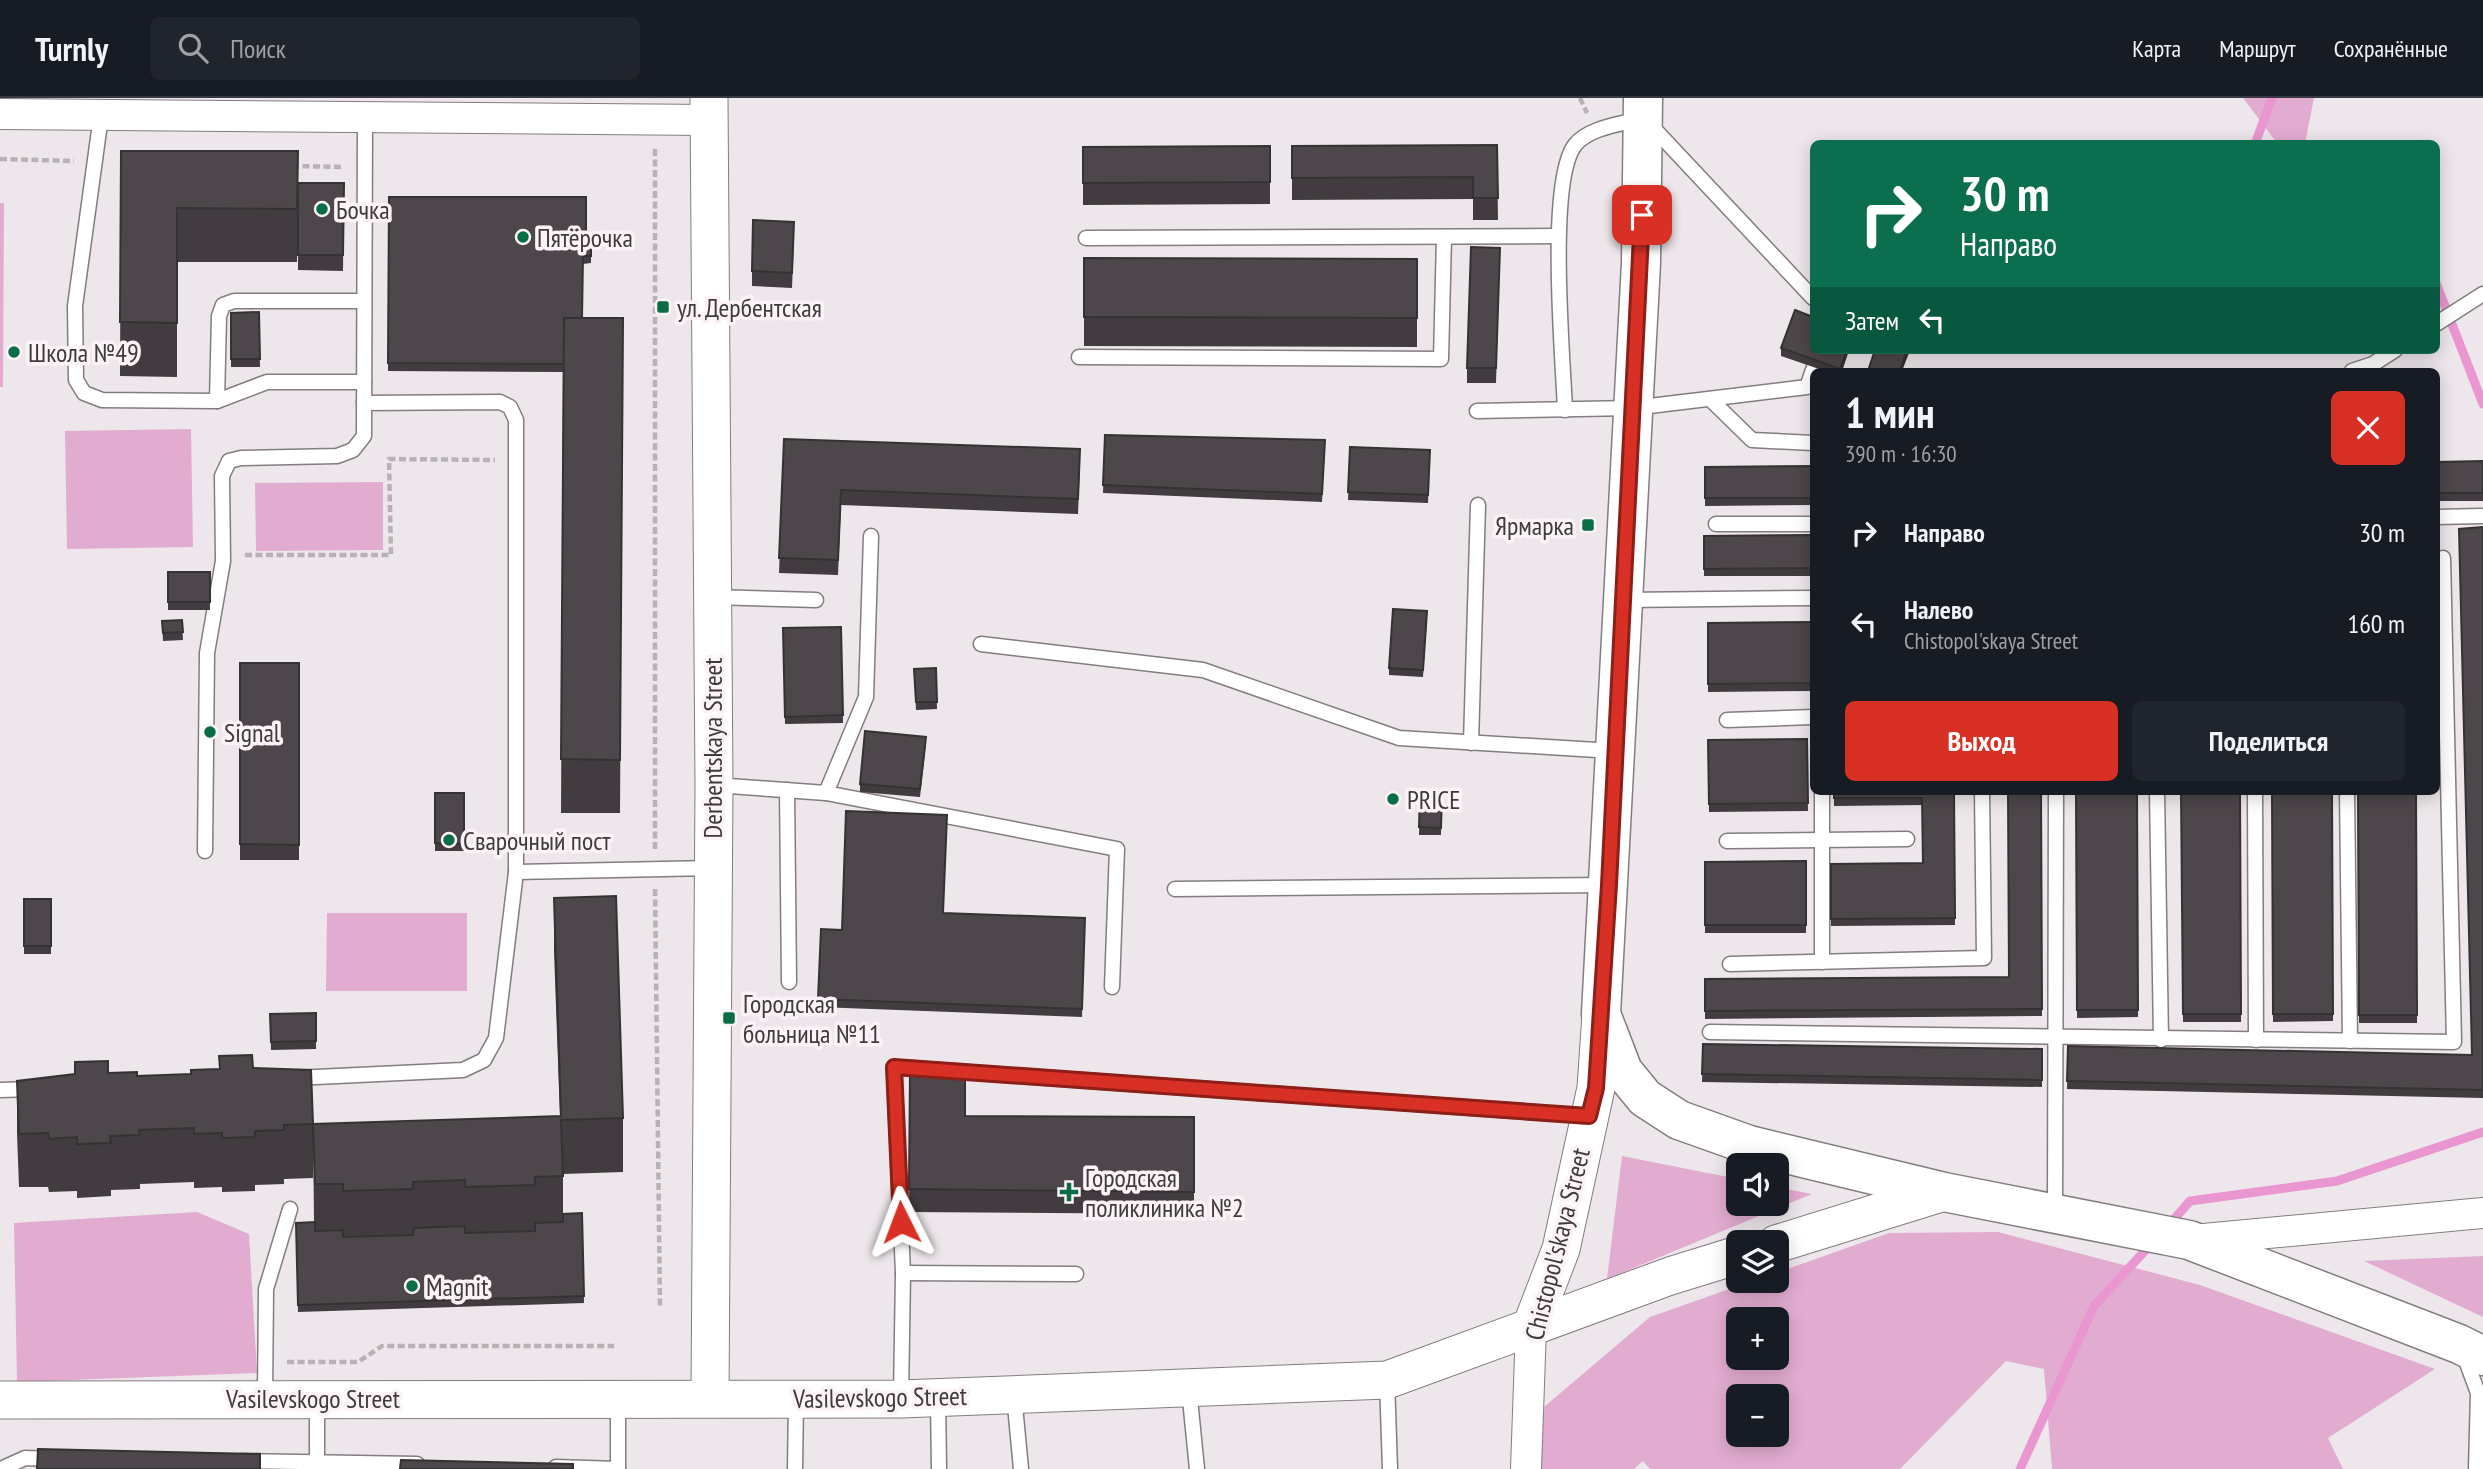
<!DOCTYPE html>
<html lang="ru">
<head>
<meta charset="utf-8">
<style>
  :root { --surface:#171b24; --page:#20242c; --text:#f1f3f6; --muted:#9ea1a6; --line:#363941; --accent:#d93025 }
  body { margin:0; font-family:"PT Sans Narrow",sans-serif; background:var(--page); color:var(--text); height:100vh; display:flex; flex-direction:column; font-size:26px; white-space:nowrap }
  * { box-sizing:border-box; margin:0 }
  p { font-size:23px; color:var(--muted) }
  .icon { flex:none; width:38px; height:38px; fill:none; stroke:currentColor; stroke-width:2; stroke-linecap:round; stroke-linejoin:round }
  .map { position:relative; flex:1; overflow:hidden }
  .sheet { position:absolute; left:1810px; top:270px; width:630px; height:427px; display:flex; flex-direction:column; background:var(--surface); border-radius:10px; box-shadow:0 4px 18px #0003 }
  .sheet>* { flex:none }
  .hud { position:absolute; left:1810px; top:42px; width:630px; height:214px; border-radius:10px; box-shadow:0 4px 18px #0003; background:#0b6e4f; color:#fff; overflow:hidden }
  .controls { position:absolute; left:1726px; top:1055px; display:grid; gap:14px }
  .controls a { display:grid; place-items:center; width:63px; height:63px; border-radius:10px; background:var(--surface); box-shadow:0 4px 18px #0003; font-size:35px }
  .pin { position:absolute; display:grid; place-items:center; width:60px; height:60px; color:#fff; margin:-30px; border-radius:14px; box-shadow:0 4px 10px #0006 }
  .me { position:absolute; width:77px; margin:-38px; rotate:357deg; stroke-linejoin:round; filter:drop-shadow(0 0 5px #0008) }
  .turn { display:flex; align-items:center; gap:24px; height:147px; padding:0 35px; font-size:32px }
  .turn .icon { width:91px; height:91px; stroke-width:2.5 }
  .turn b { display:block; font-size:49px; line-height:60px }
  .then { display:flex; align-items:center; height:66px; padding:0 35px; background:#0003; gap:14px; font-size:26px }
  .round { display:grid; place-items:center; flex:none; width:74px; height:74px; border-radius:10px; background:var(--page) }
  .overview { display:flex; align-items:center; justify-content:space-between; height:119px; padding:0 35px }
  h1 { font-size:42px; font-weight:600; line-height:52px }
  .button { display:flex; gap:14px; margin-top:auto; padding:14px 35px }
  .button a { flex:1; height:80px; border-radius:10px; background:var(--accent); color:#fff; font-size:28px; font-weight:600; line-height:80px; text-align:center }
  .button a+a { background:var(--page); color:var(--text) }
  ul { padding:0; list-style:none }
  li { display:flex; align-items:center; gap:21px; height:91px; padding:0 35px }
  li div { flex:1 }
  li b { display:block; font-size:26px }
  li em { font-style:normal }
  header { display:flex; align-items:center; gap:42px; box-sizing:border-box; height:98px; padding:0 35px; background:var(--surface); border-bottom:2px solid var(--line) }
  header strong { font-size:33px }
  nav { display:flex; gap:38px; margin-inline-start:auto; font-size:24px }
  .search { width:490px; height:63px; background:var(--page); display:flex; align-items:center; gap:18px; box-sizing:border-box; padding:0 24px; border-radius:10px; color:var(--muted); font-size:26px }
  .map>svg:first-child { display:block }
</style>
</head>
<body>
<header>
<strong>Turnly</strong>
<div class="search"><svg class="icon" aria-label="search" viewBox="0 0 24 24"><circle cx="10" cy="10" r="6"/><path d="M15 15l6 6"/></svg>Поиск</div>
<nav><a>Карта</a><a>Маршрут</a><a>Сохранённые</a></nav>
</header>
<div class="map">
<svg width="2483" height="1371" viewBox="0 0 2483 1371">
  <rect width="100%" height="100%" fill="#ede6eb"/>
  <g fill="#e2acd1" fill-rule="evenodd">
    <polygon points="2243,0 2314,0 2305,45 2277,45"/>
    <polygon points="0,105 4,105 3,289 0,289"/>
    <polygon points="191,331 193,449 67,451 65,333"/>
    <polygon points="383,384 383,452 256,453 255,385"/>
    <polygon points="327,815 467,815 467,893 326,893"/>
    <polygon points="1622,1058 1738,1081 1738,1106 1776,1106 1776,1089 1812,1096 1607,1181"/>
    <polygon points="197,1114 249,1136 257,1275 17,1284 14,1125"/>
    <path d="M1998,1134L2200,1187L2435,1271L2328,1340L2343,1371H2052L2044,1271L2006,1263L1900,1371H1650L1643,1363L1634,1371H1538V1314L1650,1219L1752,1183H1776V1175L1889,1135ZM1738,1222H1776V1260H1738ZM1738,1298H1776V1337H1738Z"/>
    <polygon points="2483,1158 2483,1219 2364,1163"/>
  </g>
  <g fill="none" stroke-linecap="round" stroke-linejoin="round">
    <g stroke="#ea96d1" stroke-width="9">
      <polyline points="2255,46 2272,0"/>
      <polyline points="2436,185 2483,306"/>
      <polyline points="2169,1127 2190,1103 2337,1083 2483,1034"/>
      <polyline points="2020,1371 2094,1208 2152,1145"/>
    </g>
    <defs>
      <g id="service">
        <polyline points="101,18 75,208 76,282 84,295 102,302 217,303 267,284 364,284"/>
        <polyline points="1086,140 1558,138"/>
        <polyline points="2436,226 2483,196"/>
        <polyline points="1079,259 1441,261 1444,139"/>
        <polyline points="2352,273 2373,266 2395,252"/>
        <polyline points="1710,301 1752,342 1813,345"/>
        <polyline points="217,303 219,218 223,207 234,203 364,203"/>
        <path d="M1565,312C1563,261 1547,83 1575,47C1589,29 1623,26 1644,20L1813,200"/>
        <polyline points="1477,313 1633,310 1807,289 1820,252"/>
        <polyline points="2436,419 2481,418"/>
        <polyline points="1716,426 1813,426"/>
        <polyline points="712,499 816,502"/>
        <polyline points="1625,502 1813,500"/>
        <polyline points="981,546 1203,572 1399,640 1613,653"/>
        <polyline points="1727,622 1813,619"/>
        <polyline points="1471,645 1478,407"/>
        <polyline points="715,687 826,695 1117,751 1112,889"/>
        <polyline points="787,692 789,884"/>
        <polyline points="1822,693 1822,864"/>
        <polyline points="2157,693 2161,942"/>
        <polyline points="2255,693 2256,942"/>
        <polyline points="2347,693 2350,943"/>
        <polyline points="826,695 866,599 871,438"/>
        <polyline points="1727,743 1907,741"/>
        <polyline points="205,753 207,555 223,463 222,378 229,363 241,360 337,358 353,352 364,338 365,19"/>
        <polyline points="516,774 712,770"/>
        <polyline points="1175,791 1608,787"/>
        <polyline points="1730,866 1984,860 1982,693"/>
        <polyline points="1710,934 2454,944 2443,460"/>
        <polyline points="295,980 463,972 484,962 496,940 516,774 516,322 510,309 500,304 364,305"/>
        <polyline points="0,992 34,991"/>
        <polyline points="2055,1114 2056,693"/>
        <polyline points="903,1175 1076,1176"/>
        <polyline points="2464,1257 2478,1295 2476,1371"/>
        <polyline points="1387,1282 1390,1371"/>
        <polyline points="1189,1291 1197,1371"/>
        <polyline points="1014,1297 1021,1371"/>
        <polyline points="901,1299 903,1175 894,969 1588,1018"/>
        <polyline points="265,1300 266,1191 290,1111"/>
        <polyline points="938,1300 939,1371"/>
        <polyline points="317,1302 317,1371"/>
        <polyline points="242,1363 417,1366"/>
        <polyline points="556,1369 618,1371"/>
        <polyline points="1,1371 25,1360 57,1361"/>
        <polyline points="618,1371 618,1300"/>
        <polyline points="795,1371 796,1302"/>
      </g>
      <g id="minor">
        <polyline points="0,16 709,22"/>
        <polyline points="2193,1142 2483,1115"/>
        <polyline points="1526,1371 1531,1229"/>
      </g>
      <g id="tertiary">
        <polyline points="709,0 714,687 710,1300"/>
        <polyline points="1776,1146 1944,1094"/>
        <polyline points="1531,1229 1561,1151 1596,990 1601,916"/>
        <polyline points="0,1302 901,1301 1387,1282 1670,1178 1738,1157"/>
      </g>
      <polyline id="secondary" points="1643,0 1641,165 1601,916 1623,973 1645,1000 1679,1022 1749,1047 1944,1094 2189,1142 2459,1246 2483,1258"/>
    </defs>
    <use href="#service" stroke="#837c81" stroke-width="17"/>
    <use href="#minor" stroke="#837c81" stroke-width="32"/>
    <use href="#tertiary" stroke="#837c81" stroke-width="39"/>
    <use href="#secondary" stroke="#837c81" stroke-width="41"/>
    <g stroke="#b8b2b6" stroke-width="4.5" stroke-dasharray="7 3.5" stroke-linecap="butt">
      <polyline points="1580,0 1587,15"/>
      <polyline points="0,61 74,63"/>
      <polyline points="292,68 343,69"/>
      <polyline points="245,457 391,457 389,361 495,362"/>
      <polyline points="655,751 655,49"/>
      <polyline points="655,791 660,1209"/>
      <polyline points="287,1264 358,1264 382,1248 614,1248"/>
    </g>
    <use href="#service" stroke="#fff" stroke-width="14"/>
    <use href="#minor" stroke="#fff" stroke-width="30"/>
    <use href="#tertiary" stroke="#fff" stroke-width="37"/>
    <use href="#secondary" stroke="#fff" stroke-width="38"/>
  </g>
  <g fill="#423c40">
    <polygon points="1497,47 1498,122 1473,122 1473,101 1292,102 1292,48"/>
    <polygon points="1270,48 1270,106 1083,107 1083,49"/>
    <polygon points="121,53 298,53 297,164 177,164 177,279 120,278"/>
    <polygon points="298,85 344,85 343,173 298,172"/>
    <polygon points="389,99 586,141 591,141 591,165 583,166 582,220 623,220 620,715 561,715 563,274 388,273"/>
    <polygon points="794,139 792,190 752,188 752,173"/>
    <polygon points="1500,150 1496,285 1467,285 1467,270"/>
    <polygon points="1084,160 1417,161 1417,249 1084,248"/>
    <polygon points="259,214 260,269 231,269 231,215"/>
    <polygon points="1781,250 1813,252 1849,252 1842,273 1825,273 1781,258"/>
    <polygon points="1105,337 1325,350 1322,404 1103,395"/>
    <polygon points="784,341 1080,367 1078,416 841,407 838,477 779,475"/>
    <polygon points="1350,349 1430,352 1428,405 1348,402"/>
    <polygon points="2483,363 2483,403 2436,403 2436,364"/>
    <polygon points="1813,368 1813,407 1705,408 1705,369"/>
    <polygon points="2483,429 2483,1000 2067,991 2068,948 2471,957"/>
    <polygon points="1813,437 1813,478 1704,478 1704,438"/>
    <rect x="168" y="474" width="42" height="38"/>
    <polygon points="1427,521 1423,579 1389,577 1389,570"/>
    <polygon points="182,522 183,542 163,543 162,523"/>
    <polygon points="1813,524 1813,593 1708,594 1708,525"/>
    <polygon points="841,529 843,625 785,626 783,530"/>
    <rect x="240" y="565" width="59" height="197"/>
    <polygon points="936,570 937,611 916,612 914,571"/>
    <polygon points="1807,641 1808,713 1709,714 1708,642"/>
    <polygon points="926,646 920,699 860,694 860,686"/>
    <polygon points="1834,693 1954,693 1955,827 1831,828 1831,766 1923,765 1922,707 1834,708"/>
    <polygon points="2041,693 2042,918 1705,921 1705,881 2009,879"/>
    <polygon points="2076,693 2137,693 2138,919 2077,920"/>
    <polygon points="2181,693 2240,693 2241,924 2183,924"/>
    <polygon points="2272,693 2332,693 2333,923 2273,924"/>
    <polygon points="2416,693 2417,925 2359,925 2358,694"/>
    <rect x="435" y="695" width="29" height="58"/>
    <polygon points="1420,695 1442,695 1441,737 1419,737"/>
    <polygon points="1806,763 1806,835 1705,835 1705,764"/>
    <polygon points="554,800 623,1020 623,1074 563,1076 563,1116 582,1115 584,1205 298,1214 296,1125 314,1124 313,1026 560,1018 554,854"/>
    <rect x="24" y="801" width="27" height="55"/>
    <polygon points="944,815 1085,820 1082,919 818,909 821,831 842,832"/>
    <polygon points="316,915 316,951 271,952 270,916"/>
    <polygon points="1703,946 2042,951 2042,989 1702,984"/>
    <polygon points="253,970 313,1026 313,1080 284,1081 284,1086 255,1087 255,1093 222,1094 222,1089 194,1090 194,1084 140,1086 140,1091 111,1092 111,1098 77,1100 77,1093 49,1094 48,1089 19,1089 17,1036 17,983 108,975 137,978 191,976 219,971"/>
    <polygon points="910,974 965,1018 1194,1019 1194,1116 909,1114"/>
  </g>
  <g fill="#363134">
    <polygon points="1847,252 1849,252 1842,273 1840,273"/>
    <polygon points="1907,252 1909,252 1909,255 1902,273 1900,273"/>
  </g>
  <g fill="#4d464a" stroke="#363134" stroke-width="2">
    <polygon points="1497,47 1498,100 1473,100 1473,79 1292,80 1292,48"/>
    <polygon points="1270,48 1270,84 1083,85 1083,49"/>
    <polygon points="121,53 298,53 297,111 177,110 177,225 120,224"/>
    <polygon points="298,85 344,85 343,157 298,157"/>
    <polygon points="389,99 586,99 586,141 591,141 591,158 583,158 582,220 564,220 564,266 388,265"/>
    <polygon points="753,122 794,124 792,175 752,173"/>
    <polygon points="1471,149 1500,150 1496,270 1467,270"/>
    <polygon points="1084,160 1417,161 1417,220 1084,219"/>
    <polygon points="1795,212 1813,219 1813,252 1847,252 1840,271 1781,250"/>
    <polygon points="259,214 260,261 231,261 231,215"/>
    <polygon points="564,220 623,220 620,662 561,661"/>
    <polygon points="1875,252 1907,252 1900,273 1868,273"/>
    <polygon points="1105,337 1325,342 1322,396 1103,387"/>
    <polygon points="784,341 1080,351 1078,401 841,392 838,462 779,460"/>
    <polygon points="1350,349 1430,352 1428,397 1348,394"/>
    <polygon points="2483,363 2483,395 2436,395 2436,364"/>
    <polygon points="1813,368 1813,400 1705,400 1705,369"/>
    <polygon points="2483,429 2483,992 2067,983 2068,948 2472,957 2459,431"/>
    <polygon points="1813,437 1813,470 1704,471 1704,438"/>
    <rect x="168" y="474" width="42" height="30"/>
    <polygon points="1393,511 1427,513 1423,572 1389,570"/>
    <polygon points="182,522 183,534 163,535 162,523"/>
    <polygon points="1813,524 1813,585 1708,586 1708,525"/>
    <polygon points="841,529 843,617 785,619 783,530"/>
    <polygon points="240,565 299,565 299,747 240,746"/>
    <polygon points="936,570 937,604 916,604 914,571"/>
    <polygon points="865,633 926,639 920,691 860,686"/>
    <polygon points="1807,641 1808,705 1709,706 1708,642"/>
    <polygon points="1834,693 1954,693 1955,820 1831,821 1831,766 1923,765 1922,700 1834,700"/>
    <polygon points="2008,693 2041,693 2042,911 1705,913 1705,881 2009,879"/>
    <polygon points="2076,693 2137,693 2138,912 2077,912"/>
    <polygon points="2181,693 2240,693 2241,916 2183,916"/>
    <polygon points="2272,693 2332,693 2333,916 2273,916"/>
    <polygon points="2416,693 2417,917 2359,917 2358,694"/>
    <polygon points="435,695 464,695 464,746 435,745"/>
    <polygon points="1420,695 1442,695 1441,730 1419,729"/>
    <polygon points="846,713 947,717 943,815 1085,820 1082,911 818,901 821,831 842,832"/>
    <polygon points="1806,763 1806,827 1705,827 1705,764"/>
    <polygon points="616,798 623,1020 561,1022 563,1078 535,1079 535,1087 465,1089 465,1082 413,1084 413,1091 343,1093 343,1086 315,1086 313,1026 561,1018 554,800"/>
    <rect x="24" y="801" width="27" height="47"/>
    <polygon points="316,915 316,943 271,944 270,916"/>
    <polygon points="1703,946 2042,951 2042,982 1702,976"/>
    <polygon points="252,957 253,970 311,972 313,1026 284,1027 284,1032 255,1033 255,1039 222,1040 222,1035 194,1036 194,1030 139,1032 140,1037 110,1038 111,1045 77,1046 77,1039 49,1041 48,1035 19,1036 17,983 75,976 75,964 108,963 108,975 137,974 137,978 191,976 191,972 220,971 219,958"/>
    <polygon points="910,974 965,974 965,1018 1194,1019 1194,1094 909,1091"/>
    <polygon points="582,1115 584,1198 298,1207 296,1125 315,1124 315,1133 343,1132 343,1139 413,1137 414,1130 465,1128 465,1135 535,1133 535,1125 563,1124 563,1116"/>
    <polygon points="38,1351 260,1356 260,1371 37,1371"/>
    <polygon points="401,1362 573,1366 573,1371 400,1371"/>
  </g>
  <g fill="none" stroke-linecap="round" stroke-linejoin="round">
    <defs>
      <polyline id="route" points="901,1124 894,969 1589,1018 1596,990 1609,787 1642,117"/>
    </defs>
    <use href="#route" stroke="#8d1f18" stroke-width="18"/>
    <use href="#route" stroke="#d93025" stroke-width="12"/>
  </g>
  <g fill="#096e45" stroke="#fbf3f8" stroke-width="2.5">
    <circle cx="322" cy="111" r="7"/>
    <circle cx="523" cy="139" r="7"/>
    <rect x="656" y="202" width="14" height="14" rx="3.5"/>
    <circle cx="14" cy="254" r="7"/>
    <rect x="1581" y="420" width="14" height="14" rx="3.5"/>
    <circle cx="210" cy="634" r="7"/>
    <circle cx="1393" cy="701" r="7"/>
    <circle cx="449" cy="742" r="7"/>
    <rect x="722" y="913" width="14" height="14" rx="3.5"/>
    <path d="M1065.5 1083.5h7v7h7v7h-7v7h-7v-7h-7v-7h7z"/>
    <circle cx="412" cy="1188" r="7"/>
  </g>
  <g text-anchor="middle" dominant-baseline="central" stroke-width="7" stroke-linejoin="round" paint-order="stroke">
    <g font-size="26" fill="#3e3b3d" stroke="#fbf3f8" text-anchor="start">
      <text x="336" y="111">Бочка</text>
      <text x="537" y="139">Пятёрочка</text>
      <text x="677" y="209">ул. Дербентская</text>
      <text x="28" y="254">Школа №49</text>
      <text x="1574" y="427" text-anchor="end">Ярмарка</text>
      <text x="224" y="634">Signal</text>
      <text x="1407" y="701">PRICE</text>
      <text x="463" y="742">Сварочный пост</text>
      <text x="743" y="905">Городская<tspan x="743" dy="30">больница №11</tspan></text>
      <text x="1085" y="1079">Городская<tspan x="1085" dy="30">поликлиника №2</tspan></text>
      <text x="426" y="1188">Magnit</text>
    </g>
    <g font-size="26" fill="#3e3b3d" stroke="#fbf3f8">
      <text transform="translate(712 650) rotate(-90)">Derbentskaya Street</text>
      <text transform="translate(1557 1146) rotate(-76)">Chistopol'skaya Street</text>
      <text transform="translate(880 1299) rotate(-1)">Vasilevskogo Street</text>
      <text x="313" y="1300">Vasilevskogo Street</text>
    </g>
  </g>
</svg>
<div class="controls">
<a><svg class="icon" aria-label="sound" viewBox="0 0 24 24"><path d="M4 9h4l5-4v14l-5-4H4zM17 9q2 3 0 6"/></svg></a>
<a><svg class="icon" aria-label="layers" viewBox="0 0 24 24"><path d="M12 4l9 5-9 5-9-5zM3 14l9 5 9-5"/></svg></a>
<a>+</a>
<a>−</a>
</div>
<div class="pin" style="left:1642px;top:117px;background:#d93025"><svg class="icon" aria-label="arrive" viewBox="0 0 24 24"><path d="M6 21V4h12l-3 4 3 4H6"/></svg></div>
<svg class="me" style="left:901px;top:1124px" viewBox="-20 -20 40 40"><path d="M0-17L14 15 0 8-14 15z" fill="#d93025" stroke="#fff" stroke-width="4"/></svg>
<div class="hud">
<div class="turn"><svg class="icon" aria-label="right" viewBox="0 0 24 24"><path d="M7 20v-9h11M14 6l5 5-5 5"/></svg><div><b>30 m</b>Направо</div></div>
<div class="then">Затем<svg class="icon" aria-label="left" viewBox="0 0 24 24"><path d="M17 20v-9H6M10 6l-5 5 5 5"/></svg></div>
</div>
<section class="sheet">
<div class="overview"><div><h1>1 мин</h1><p>390 m · 16:30</p></div><a class="round" style="background:#d93025;color:#fff"><svg class="icon" aria-label="close" viewBox="0 0 24 24"><path d="M6 6l12 12M18 6L6 18"/></svg></a></div>
<ul>
<li><svg class="icon" aria-label="right" viewBox="0 0 24 24"><path d="M7 20v-9h11M14 6l5 5-5 5"/></svg><div><b>Направо</b></div><em>30 m</em></li>
<li><svg class="icon" aria-label="left" viewBox="0 0 24 24"><path d="M17 20v-9H6M10 6l-5 5 5 5"/></svg><div><b>Налево</b><p>Chistopol'skaya Street</p></div><em>160 m</em></li>
</ul>
<div class="button"><a>Выход</a><a>Поделиться</a></div>
</section>
</div>
</body>
</html>
